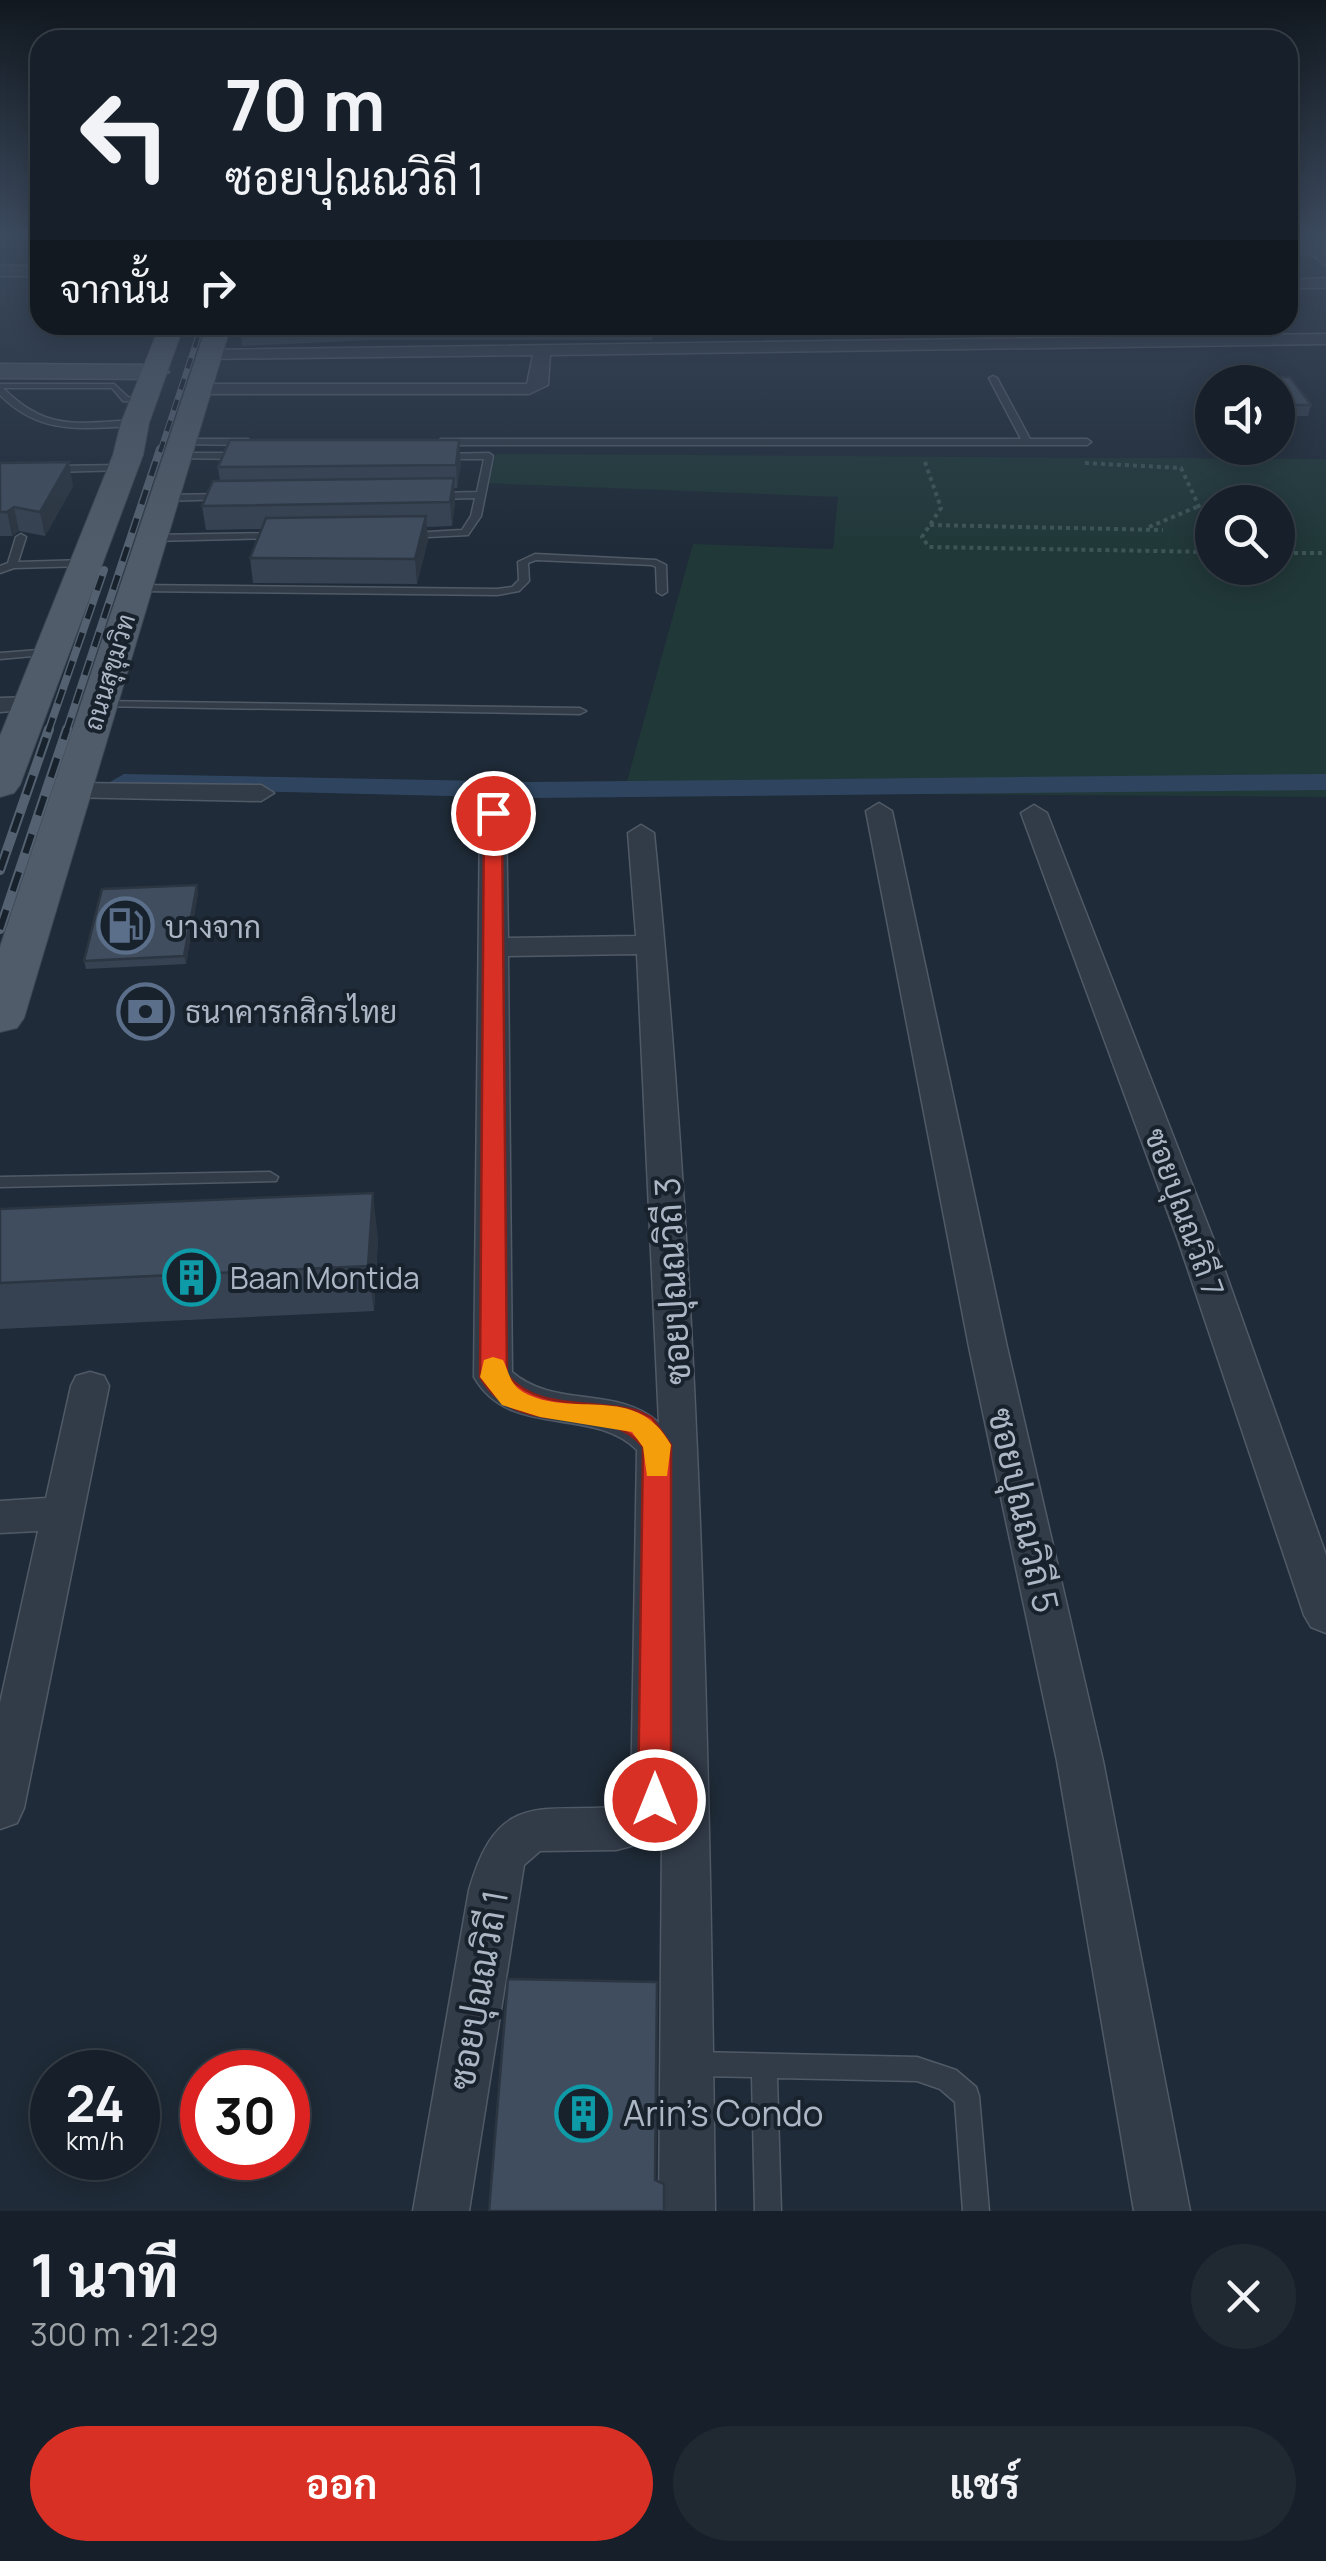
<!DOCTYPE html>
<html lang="th">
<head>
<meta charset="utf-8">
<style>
  :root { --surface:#17202a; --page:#202832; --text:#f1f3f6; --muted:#9ea3a8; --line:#363e47; --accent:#d93025 }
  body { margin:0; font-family:Manrope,Sarabun,sans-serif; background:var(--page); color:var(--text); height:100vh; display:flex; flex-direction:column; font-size:38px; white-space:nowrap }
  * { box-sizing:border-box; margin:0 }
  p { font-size:32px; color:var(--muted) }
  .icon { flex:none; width:55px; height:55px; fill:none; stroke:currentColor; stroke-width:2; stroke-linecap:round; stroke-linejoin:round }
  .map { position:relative; height:2211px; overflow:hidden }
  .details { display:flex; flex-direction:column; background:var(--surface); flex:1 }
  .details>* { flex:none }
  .hud { position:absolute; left:30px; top:30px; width:1268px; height:305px; border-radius:30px; box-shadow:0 5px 25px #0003,0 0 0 2px var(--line); background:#17202a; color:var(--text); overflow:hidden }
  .fabs { position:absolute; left:1195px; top:365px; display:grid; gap:20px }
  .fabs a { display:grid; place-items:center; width:100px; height:100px; border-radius:50%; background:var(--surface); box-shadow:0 5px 25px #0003,0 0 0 2px var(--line); font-size:50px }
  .speed { position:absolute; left:30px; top:2050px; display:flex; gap:20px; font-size:50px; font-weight:700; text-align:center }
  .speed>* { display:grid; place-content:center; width:130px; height:130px; border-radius:50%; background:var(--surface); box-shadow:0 5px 25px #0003,0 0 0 2px var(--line); line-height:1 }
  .speed small { font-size:25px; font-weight:400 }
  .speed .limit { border:15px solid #d22; background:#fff; color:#111 }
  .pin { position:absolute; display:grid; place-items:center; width:85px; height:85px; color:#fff; margin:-42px; border:5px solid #fff; border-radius:50%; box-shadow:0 2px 10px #0007 }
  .me { position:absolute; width:110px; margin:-55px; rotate:0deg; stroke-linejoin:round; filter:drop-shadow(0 0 8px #0008) }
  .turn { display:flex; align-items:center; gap:35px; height:210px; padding:0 30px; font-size:45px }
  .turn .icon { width:130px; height:130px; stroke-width:2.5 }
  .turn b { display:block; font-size:70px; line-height:85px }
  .then { display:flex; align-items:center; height:95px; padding:0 30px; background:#0003; gap:20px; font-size:38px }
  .round { display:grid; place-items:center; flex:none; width:105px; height:105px; border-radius:52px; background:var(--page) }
  .overview { display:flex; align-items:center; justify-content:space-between; height:170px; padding:0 30px }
  h1 { font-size:60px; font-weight:700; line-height:75px }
  .button { display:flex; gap:20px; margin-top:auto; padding:20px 30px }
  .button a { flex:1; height:115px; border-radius:60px; background:var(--accent); color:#fff; font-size:40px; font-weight:700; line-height:115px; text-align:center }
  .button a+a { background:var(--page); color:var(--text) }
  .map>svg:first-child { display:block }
</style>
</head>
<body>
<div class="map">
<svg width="1326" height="2211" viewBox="0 0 1326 2211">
  <rect width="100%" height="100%" fill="#1f2b38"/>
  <path fill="#213839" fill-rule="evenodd" d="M496,454L1326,459V797L624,792L693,544L833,549L838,497L485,483ZM1212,502H1278V568H1212Z"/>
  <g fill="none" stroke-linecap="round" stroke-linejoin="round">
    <polygon fill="#2f455f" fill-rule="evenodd" points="124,774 530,782 1326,774 1326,790 530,798 114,788 110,782"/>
    <defs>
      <g id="lane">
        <polygon points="993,376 997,378 1030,439 1087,439 1091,442 1087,445 441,445 437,442 441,439 1021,439 989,378"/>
        <path d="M0,384H114L128,397L148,400L144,402L123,401L112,388H3C47,432 78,423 135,420L139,423L135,426C81,428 41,436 0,395Z"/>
        <polygon points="182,439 248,439 252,442 248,445 179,444 179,440"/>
        <polygon points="178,453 240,453 244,456 240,459 175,458 175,454"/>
        <polygon points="489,453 493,456 481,516 468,535 408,538 408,534 411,533 462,530 471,516 475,498 438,499 433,496 438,493 477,492 484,459 443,459 439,456 440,454"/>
        <polygon points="123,465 127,468 126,470 52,472 48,469 52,466"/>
        <polygon points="225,494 228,495 228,499 164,501 159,498 164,495"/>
        <polygon points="278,533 281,534 281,538 152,541 147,538 152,535"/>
        <polygon points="21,534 26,537 18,562 86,560 91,563 86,566 14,568 0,573 0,566 8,563 16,537"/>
        <polygon points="535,554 656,560 666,565 667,592 662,595 657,592 656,567 652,565 536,560 528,563 529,581 519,591 497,595 136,591 131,588 136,585 497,589 512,587 519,580 518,562"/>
        <polygon points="51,649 56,652 55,654 0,659 0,653"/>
        <polygon points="99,701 580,708 586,711 580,714 95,706 95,702"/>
        <polygon points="270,1172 278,1177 276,1181 0,1187 0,1177"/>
        <polygon points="696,2052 917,2057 956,2070 976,2087 979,2096 989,2211 963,2211 955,2102 940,2089 917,2081 777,2078 781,2211 755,2211 752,2077 696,2076 687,2073 684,2064 687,2055"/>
      </g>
      <g id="street">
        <polygon points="1290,237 1305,237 1326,254 1326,266"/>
        <rect x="0" y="266" width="40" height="10"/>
        <polygon points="1326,278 1326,288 1288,288 1288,280"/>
        <polygon points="1326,334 1326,344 550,355 548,385 529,394 198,394 189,389 198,384 527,384 533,355 203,359 203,351 209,350"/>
        <polygon points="31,697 43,704 40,709 0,712 0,698"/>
        <polygon points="72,783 261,785 274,793 261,801 63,797 59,791"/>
        <polygon points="879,803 892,811 1007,1347 1103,1761 1190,2211 1134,2211 1057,1761 969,1347 866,811"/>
        <path d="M493,805L506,813L508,938L636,936L628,833L641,825L654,833C700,1289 710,1751 715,2211H659L662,1838L616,1850L540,1851L524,1865L469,2211H413L469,1890C499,1785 544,1815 630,1806L631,1800L637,1450C592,1405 510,1440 474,1377L480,813ZM637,954L659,1423C618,1385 554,1409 512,1372L508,956Z"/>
        <polygon points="1034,805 1047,813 1215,1243 1326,1555 1326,1633 1311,1627 1304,1615 1179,1243 1021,813"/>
        <polygon points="90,1372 104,1376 109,1386 24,1808 17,1823 0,1829 0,1703 38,1531 0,1533 0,1501 46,1498 71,1386 76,1376"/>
      </g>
      <polygon id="secondary" points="0,364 157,365 169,372 157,379 0,378"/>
      <g id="primary">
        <polygon points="160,325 184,325 149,423 143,455 20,785 14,793 0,797 0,736 113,455 121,423"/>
        <polygon points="207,325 231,325 24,1018 17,1028 0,1032 0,947"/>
      </g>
    </defs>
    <use href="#lane" stroke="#505a67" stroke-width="3"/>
    <use href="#street" stroke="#505a67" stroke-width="3"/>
    <use href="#secondary" stroke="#505a67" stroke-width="3"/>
    <use href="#primary" stroke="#3c4652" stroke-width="2"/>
    <g stroke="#3e5557" stroke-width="4" stroke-dasharray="4 4" stroke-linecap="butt">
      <polyline points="925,462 941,508 922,537 929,547 1212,552"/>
      <polyline points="1085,463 1181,468 1203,515"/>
      <polyline points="930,525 1163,530"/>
      <polyline points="1149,527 1199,506"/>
      <polyline points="1278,553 1326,553"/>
    </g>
    <use href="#lane" fill="#323c49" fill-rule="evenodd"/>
    <use href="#street" fill="#323c49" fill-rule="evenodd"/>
    <use href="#secondary" fill="#404c5c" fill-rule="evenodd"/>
    <use href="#primary" fill="#505c69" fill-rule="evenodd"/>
    <defs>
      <polyline id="rail-far2" points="160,452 202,325"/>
      <g id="rail-far1">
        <polyline points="48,732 104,570"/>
        <polyline points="66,732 160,449"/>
      </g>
      <g id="rail">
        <polyline points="0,870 49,729"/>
        <polyline points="0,929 67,729"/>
      </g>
    </defs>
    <use href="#rail-far2" stroke="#546170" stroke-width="6"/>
    <use href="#rail-far1" stroke="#546170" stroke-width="8"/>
    <use href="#rail" stroke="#546170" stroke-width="10"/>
    <use href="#rail-far2" stroke="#18222d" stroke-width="4" stroke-dasharray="11" stroke-linecap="butt"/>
    <use href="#rail-far1" stroke="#18222d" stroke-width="5" stroke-dasharray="15" stroke-linecap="butt"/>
    <use href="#rail" stroke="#18222d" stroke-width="6" stroke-dasharray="20" stroke-linecap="butt"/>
  </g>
  <g fill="#364251">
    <polygon points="1288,237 1310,246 1308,256 1288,256"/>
    <polygon points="1310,237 1326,237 1326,252"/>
    <polygon points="246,325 762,325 656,327 652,340 372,340 242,346 241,334"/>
    <polygon points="912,325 977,325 976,335 916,336"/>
    <polygon points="1247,377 1290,377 1311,405 1308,416 1278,416 1278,382 1247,382"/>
    <polygon points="0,463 73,486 45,536 19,531 12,536 0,536"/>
    <polygon points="461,463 457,488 454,488 455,502 452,526 427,527 428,540 417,584 253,583 250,558 261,529 206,530 202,506 220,481 218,467"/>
    <polygon points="198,893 186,964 86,969 84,961"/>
    <polygon points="0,1210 378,1238 374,1311 0,1329"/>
  </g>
  <g fill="#2c3642">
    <polygon points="459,440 461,463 457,488 456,465"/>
    <polygon points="69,462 73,486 45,536 40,512"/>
    <polygon points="454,478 455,502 452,526 450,502"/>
    <polygon points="14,507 19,531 12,536 7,512"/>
    <polygon points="426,516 428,540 417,584 415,559"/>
    <polygon points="197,885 198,893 186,964 184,956"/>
    <polygon points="373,1193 378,1238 374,1311 368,1266"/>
  </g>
  <g fill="#3f4d5e" stroke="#2c3642" stroke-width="2.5">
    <polygon points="1288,237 1298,237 1310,246 1288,246"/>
    <polygon points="246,325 653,325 652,329 371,329 241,334"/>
    <polygon points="1247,377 1290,377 1311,405 1278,405 1278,382 1251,382"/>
    <polygon points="230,440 459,440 456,465 218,467"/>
    <polygon points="69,462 40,512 14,507 7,512 0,512 0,463"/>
    <polygon points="454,478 450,502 202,506 213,481"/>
    <polygon points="426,516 415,559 250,558 266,518"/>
    <polygon points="197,885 184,956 84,961 102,889"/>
    <polygon points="373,1193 368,1266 0,1283 0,1209"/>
    <polygon points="508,1979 657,1982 655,2180 664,2184 664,2211 489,2211"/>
  </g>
  <linearGradient id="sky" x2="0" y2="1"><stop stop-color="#11181f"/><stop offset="0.43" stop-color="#3c4a5e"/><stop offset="1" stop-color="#3c4a5e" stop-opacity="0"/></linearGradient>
  <rect width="1326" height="546" fill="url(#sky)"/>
  <path fill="#d93025" stroke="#8d1f18" stroke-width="2.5" d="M493,808L502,813L507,1375C539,1412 594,1398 638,1411L652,1418L671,1445V1800L666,1811L655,1815L643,1811L638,1800L643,1447C605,1397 519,1445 480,1377L484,813Z"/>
  <path fill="#f59e0b" d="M493,1357L503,1360C509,1371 509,1384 523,1392C573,1420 636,1381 671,1445L667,1476H647L643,1447L632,1432L540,1417L502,1405L480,1377L484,1360Z"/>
  <defs>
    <symbol id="fuel-ring" viewBox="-11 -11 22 22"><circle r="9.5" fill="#18222d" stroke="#5c6f8a" stroke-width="1.5"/><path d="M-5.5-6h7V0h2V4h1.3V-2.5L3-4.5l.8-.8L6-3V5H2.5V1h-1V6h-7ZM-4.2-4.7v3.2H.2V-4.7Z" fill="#5c6f8a"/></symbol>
    <symbol id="bank-ring" viewBox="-11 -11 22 22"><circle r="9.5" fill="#18222d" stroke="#5c6f8a" stroke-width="1.5"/><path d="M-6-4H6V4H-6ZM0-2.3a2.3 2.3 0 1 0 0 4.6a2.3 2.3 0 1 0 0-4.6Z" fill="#5c6f8a"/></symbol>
    <symbol id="building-ring" viewBox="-11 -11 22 22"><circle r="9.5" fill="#18222d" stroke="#0f9aa8" stroke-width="1.5"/><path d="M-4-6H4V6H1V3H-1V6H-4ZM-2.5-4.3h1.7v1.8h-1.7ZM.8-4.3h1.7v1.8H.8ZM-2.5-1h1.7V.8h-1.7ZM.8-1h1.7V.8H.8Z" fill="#0f9aa8"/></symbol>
  </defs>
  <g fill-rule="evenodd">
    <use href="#fuel-ring" x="94" y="894" width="63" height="63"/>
    <use href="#bank-ring" x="114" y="980" width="63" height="63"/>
    <use href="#building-ring" x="160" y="1246" width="63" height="63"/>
    <use href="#building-ring" x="552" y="2082" width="63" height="63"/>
  </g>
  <g text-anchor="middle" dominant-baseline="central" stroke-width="8" stroke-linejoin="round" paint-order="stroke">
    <g font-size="25" fill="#acb7c6" stroke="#18222d">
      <text transform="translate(109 672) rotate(-73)">ถนนสุขุมวิท</text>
    </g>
    <g font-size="30" fill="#acb7c6" stroke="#18222d" text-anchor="start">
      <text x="165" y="926">บางจาก</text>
      <text x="185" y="1011">ธนาคารกสิกรไทย</text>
      <text x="230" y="1277">Baan Montida</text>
    </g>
    <g font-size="30" fill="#acb7c6" stroke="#18222d">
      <text transform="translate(1185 1212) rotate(70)">ซอยปุณณวิถี 7</text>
    </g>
    <g font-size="35" fill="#acb7c6" stroke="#18222d">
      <text transform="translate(672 1281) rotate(-93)">ซอยปุณณวิถี 3</text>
      <text transform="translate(1024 1510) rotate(77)">ซอยปุณณวิถี 5</text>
      <text transform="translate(478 1990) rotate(-80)">ซอยปุณณวิถี 1</text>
    </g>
    <g font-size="35" fill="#acb7c6" stroke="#18222d" text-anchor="start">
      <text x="623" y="2113">Arin's Condo</text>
    </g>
  </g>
</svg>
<div class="fabs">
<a><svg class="icon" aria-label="sound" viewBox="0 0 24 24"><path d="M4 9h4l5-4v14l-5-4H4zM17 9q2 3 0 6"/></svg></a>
<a><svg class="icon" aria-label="search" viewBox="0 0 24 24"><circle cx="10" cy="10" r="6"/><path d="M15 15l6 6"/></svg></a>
</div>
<div class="speed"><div>24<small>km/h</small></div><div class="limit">30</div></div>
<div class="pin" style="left:493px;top:813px;background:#d93025"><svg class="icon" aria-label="arrive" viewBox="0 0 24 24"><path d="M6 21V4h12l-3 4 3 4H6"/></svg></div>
<svg class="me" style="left:655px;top:1800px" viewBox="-20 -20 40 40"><circle r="17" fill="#d93025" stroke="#fff" stroke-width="3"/><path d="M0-11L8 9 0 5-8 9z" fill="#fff"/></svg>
<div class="hud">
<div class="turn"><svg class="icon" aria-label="left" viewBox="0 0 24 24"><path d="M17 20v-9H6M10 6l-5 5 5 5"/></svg><div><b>70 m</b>ซอยปุณณวิถี 1</div></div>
<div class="then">จากนั้น<svg class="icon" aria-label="right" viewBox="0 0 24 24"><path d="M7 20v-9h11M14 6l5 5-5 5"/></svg></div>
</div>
</div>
<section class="details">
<div class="overview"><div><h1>1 นาที</h1><p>300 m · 21:29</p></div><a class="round"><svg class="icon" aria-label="close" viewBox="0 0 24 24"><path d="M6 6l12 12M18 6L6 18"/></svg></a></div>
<div class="button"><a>ออก</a><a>แชร์</a></div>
</section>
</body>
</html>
